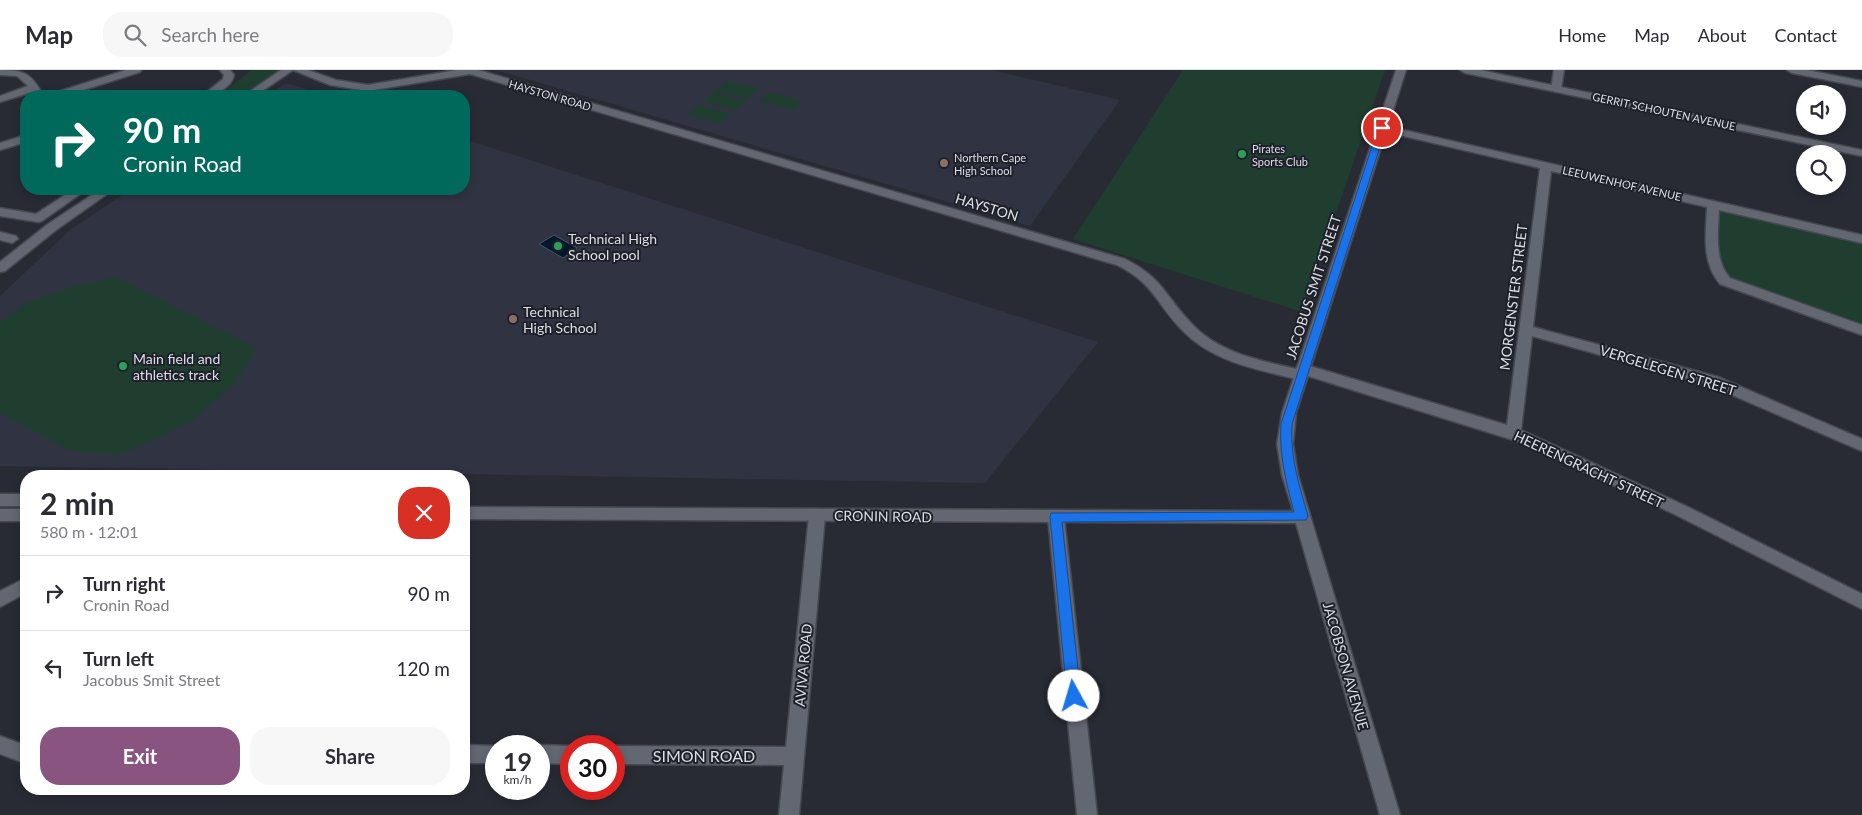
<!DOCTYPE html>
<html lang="en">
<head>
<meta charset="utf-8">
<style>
  :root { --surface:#fff; --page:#f7f7f7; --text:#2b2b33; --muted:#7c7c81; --line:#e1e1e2; --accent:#8a5480 }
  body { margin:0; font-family:Lato,sans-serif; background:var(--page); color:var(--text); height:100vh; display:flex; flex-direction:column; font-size:19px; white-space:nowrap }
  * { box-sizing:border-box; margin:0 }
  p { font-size:16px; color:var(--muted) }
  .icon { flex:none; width:28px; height:28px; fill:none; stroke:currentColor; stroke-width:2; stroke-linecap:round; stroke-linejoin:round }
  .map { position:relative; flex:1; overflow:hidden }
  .drawer { position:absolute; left:20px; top:400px; width:450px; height:325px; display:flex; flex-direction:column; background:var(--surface); border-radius:20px; box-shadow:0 2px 8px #0003 }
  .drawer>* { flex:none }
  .top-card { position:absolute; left:20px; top:20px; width:450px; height:105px; border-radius:20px; box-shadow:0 2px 8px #0003; background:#00695c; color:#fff; overflow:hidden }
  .tools { position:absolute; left:1796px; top:15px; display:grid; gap:10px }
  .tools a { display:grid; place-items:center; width:50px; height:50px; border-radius:50%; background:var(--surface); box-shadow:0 2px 8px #0003; font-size:25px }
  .speed { position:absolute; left:485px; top:665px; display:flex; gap:10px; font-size:25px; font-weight:700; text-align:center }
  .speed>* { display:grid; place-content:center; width:65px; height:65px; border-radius:50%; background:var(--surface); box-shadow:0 2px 8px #0003; line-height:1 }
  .speed small { font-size:12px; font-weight:400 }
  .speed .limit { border:8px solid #d22; background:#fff; color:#111 }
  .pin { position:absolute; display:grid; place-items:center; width:42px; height:42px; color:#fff; margin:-21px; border:2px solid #fff; border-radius:50%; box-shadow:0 1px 5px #0007 }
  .me { position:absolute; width:55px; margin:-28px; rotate:354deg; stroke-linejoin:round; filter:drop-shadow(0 0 4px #0008) }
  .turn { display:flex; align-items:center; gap:18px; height:105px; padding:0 20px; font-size:22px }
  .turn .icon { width:65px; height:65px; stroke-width:2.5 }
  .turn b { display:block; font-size:35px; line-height:42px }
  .round { display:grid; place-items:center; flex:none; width:52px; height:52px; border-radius:20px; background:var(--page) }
  .headline { display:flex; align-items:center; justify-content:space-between; height:85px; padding:0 20px }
  h1 { font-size:30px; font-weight:700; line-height:38px }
  .primary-button { display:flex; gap:10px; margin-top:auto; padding:10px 20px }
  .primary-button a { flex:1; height:58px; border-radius:20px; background:var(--accent); color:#fff; font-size:20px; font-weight:700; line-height:58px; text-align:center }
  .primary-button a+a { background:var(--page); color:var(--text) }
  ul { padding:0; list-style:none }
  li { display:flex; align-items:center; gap:15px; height:75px; padding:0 20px; border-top:1px solid var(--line) }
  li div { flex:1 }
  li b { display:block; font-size:19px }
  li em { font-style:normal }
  header { display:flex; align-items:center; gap:30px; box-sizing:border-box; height:70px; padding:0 25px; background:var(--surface); border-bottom:1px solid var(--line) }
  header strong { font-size:24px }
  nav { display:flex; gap:28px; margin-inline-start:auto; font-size:18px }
  .search { width:350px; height:45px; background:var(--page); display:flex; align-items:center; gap:12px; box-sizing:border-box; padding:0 18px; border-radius:20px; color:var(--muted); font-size:19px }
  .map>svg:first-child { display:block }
</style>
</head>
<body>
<header>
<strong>Map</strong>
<div class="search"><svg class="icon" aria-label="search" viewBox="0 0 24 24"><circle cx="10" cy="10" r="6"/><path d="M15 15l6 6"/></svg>Search here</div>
<nav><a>Home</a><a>Map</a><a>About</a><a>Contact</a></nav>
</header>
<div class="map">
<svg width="1862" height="745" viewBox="0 0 1862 745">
  <rect width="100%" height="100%" fill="#282b34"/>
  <g fill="#303442">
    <polygon points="496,0 991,0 1120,30 1030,156"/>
    <polygon points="286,13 328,26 266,26"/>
    <polygon points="464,69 1098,272 985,413 0,396 0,226 70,160 131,119 464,119"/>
  </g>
  <g fill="#1f3e30">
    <polygon points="252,0 282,0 242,26 218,26"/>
    <polygon points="1183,0 1385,0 1302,242 1073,169"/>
    <polygon points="727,11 759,19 748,29 716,20"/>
    <polygon points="714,22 746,31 735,41 703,31"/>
    <polygon points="770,22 803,31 792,40 759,31"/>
    <polygon points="699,35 731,44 720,54 687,44"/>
    <polygon points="1720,140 1862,172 1862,256 1741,215 1724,202 1720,192"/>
    <polygon points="116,207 257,278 235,314 189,353 120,385 71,381 0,343 0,253 22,235 78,215"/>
  </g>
  <polygon fill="#04182d" stroke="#455464" points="554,165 577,178 563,188 539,174"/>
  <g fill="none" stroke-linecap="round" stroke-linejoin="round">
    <defs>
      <g id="minor">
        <path d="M0,0C26,0 31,4 44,26H34L32,22L0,32V26L28,16L17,6L0,5Z"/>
        <polygon points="126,0 141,0 140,2 65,26 50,26 51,24"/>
        <path d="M220,0H230L234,5C231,19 214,26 202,26L223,9L224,5Z"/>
        <path d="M293,0H308L336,10L368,15L457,0H478L1125,189C1163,208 1165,226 1191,253C1218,283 1259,290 1296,299L1298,295L1303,294L1507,355L1540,98L1378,60L1377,58L1378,56L1382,55L1862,165V173L1719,140C1718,162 1714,190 1730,208L1862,255V265L1720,214C1701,191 1706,164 1707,137L1551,101L1533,257L1718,307L1862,369V381L1709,315L1532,266L1521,360L1688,437L1862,524V539L1676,445L1526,374L1308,306L1306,309L1301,310C1260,300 1214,293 1183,261C1156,234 1155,214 1117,195L470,4L368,21L330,15Z"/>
        <polygon points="1554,0 1564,0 1561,19 1556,22 1551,19"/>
        <polygon points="1787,0 1807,0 1862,11 1862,17 1792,3"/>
        <polygon points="26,65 26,72 0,80 0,73"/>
        <polygon points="74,119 87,119 42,151 38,152 0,146 0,138 36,144"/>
        <polygon points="0,162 16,166 18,169 12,173 0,170"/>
        <polygon points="817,439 823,440 825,445 799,745 779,745 784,695 614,694 614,676 786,677 809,445 811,440"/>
        <polygon points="1056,441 1062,442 1064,447 1097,745 1077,745 1048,447 1050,442"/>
        <polygon points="26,508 26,523 0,537 0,521"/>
        <polygon points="0,666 19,673 26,673 26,691 19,691 0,684"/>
        <polygon points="464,675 499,676 496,676 496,693 464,693"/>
        <polygon points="539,675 572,676 571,694 539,693 539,676 536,676"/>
      </g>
      <g id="tertiary">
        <polygon points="281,0 293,0 255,26 243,26"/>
        <polygon points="1396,0 1406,0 1296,343 1293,374 1298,405 1400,745 1380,745 1296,453 464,449 464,437 1293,441 1282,405 1277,374 1282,343"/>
        <polygon points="1460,0 1480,0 1862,80 1862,86 1465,3"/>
        <polygon points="101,119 114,119 56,160 5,201 0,202 0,192 48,154"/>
        <rect x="0" y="424" width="26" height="12"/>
        <rect x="0" y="439" width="26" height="12"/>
      </g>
    </defs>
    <use href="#minor" stroke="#464850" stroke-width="3"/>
    <use href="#tertiary" stroke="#464850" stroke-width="3"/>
    <use href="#minor" fill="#636771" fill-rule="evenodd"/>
    <use href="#tertiary" fill="#636771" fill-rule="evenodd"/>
  </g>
  <path fill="#1a73e8" stroke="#114b97" d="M1382,55L1386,58L1292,354C1290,387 1299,415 1308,446L1306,450L1062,452L1081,626L1079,630L1074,632L1069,630L1067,626L1050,447L1051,443L1294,442C1286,412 1279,385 1281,354L1378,58Z"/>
  <g fill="#2e9e5b" stroke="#1e212a" stroke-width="2">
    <circle cx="1242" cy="84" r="5"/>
    <circle cx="558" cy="176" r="5"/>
    <circle cx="123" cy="296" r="5"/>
  </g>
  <g fill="#8d6e63" stroke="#1e212a" stroke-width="2">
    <circle cx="944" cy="93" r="5"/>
    <circle cx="513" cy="249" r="5"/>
  </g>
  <g text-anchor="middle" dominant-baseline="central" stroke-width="4" stroke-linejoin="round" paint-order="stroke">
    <g font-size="11" fill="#dddfe5" stroke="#1e212a">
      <text transform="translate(550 25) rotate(16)">HAYSTON ROAD</text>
      <text transform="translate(1664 41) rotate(12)">GERRIT SCHOUTEN AVENUE</text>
      <text transform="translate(1622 113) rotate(13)">LEEUWENHOF AVENUE</text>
    </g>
    <g font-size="11" fill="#dddfe5" stroke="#1e212a" text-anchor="start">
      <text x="1252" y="78">Pirates<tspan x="1252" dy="13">Sports Club</tspan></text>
      <text x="954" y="87">Northern Cape<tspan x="954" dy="13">High School</tspan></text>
    </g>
    <g font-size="14" fill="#dddfe5" stroke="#1e212a">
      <text transform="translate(987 137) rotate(17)">HAYSTON</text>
      <text transform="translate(1313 217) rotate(-72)">JACOBUS SMIT STREET</text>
      <text transform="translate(1513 227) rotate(-83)">MORGENSTER STREET</text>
      <text transform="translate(1668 300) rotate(17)">VERGELEGEN STREET</text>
      <text transform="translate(1589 399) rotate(25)">HEERENGRACHT STREET</text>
      <text transform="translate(883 446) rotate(1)">CRONIN ROAD</text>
      <text transform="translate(803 595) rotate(-85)">AVIVA ROAD</text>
      <text transform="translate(1346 596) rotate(74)">JACOBSON AVENUE</text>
    </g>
    <g font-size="14" fill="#dddfe5" stroke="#1e212a" text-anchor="start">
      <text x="568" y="168">Technical High<tspan x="568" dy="16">School pool</tspan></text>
      <text x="523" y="241">Technical<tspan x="523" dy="16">High School</tspan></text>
      <text x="133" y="288">Main field and<tspan x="133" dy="16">athletics track</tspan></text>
    </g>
    <g font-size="16" fill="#dddfe5" stroke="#1e212a">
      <text x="704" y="685">SIMON ROAD</text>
    </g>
  </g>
</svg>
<div class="tools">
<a><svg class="icon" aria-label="sound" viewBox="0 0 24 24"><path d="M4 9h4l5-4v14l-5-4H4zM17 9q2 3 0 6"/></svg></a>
<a><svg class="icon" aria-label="search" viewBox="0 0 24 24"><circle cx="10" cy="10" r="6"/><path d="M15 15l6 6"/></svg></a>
</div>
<div class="speed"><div>19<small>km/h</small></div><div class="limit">30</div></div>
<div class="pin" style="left:1382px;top:58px;background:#d93025"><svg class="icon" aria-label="arrive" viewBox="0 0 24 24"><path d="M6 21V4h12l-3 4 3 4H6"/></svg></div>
<svg class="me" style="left:1074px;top:626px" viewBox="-20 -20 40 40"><circle r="19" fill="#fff"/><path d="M0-13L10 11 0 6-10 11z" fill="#1a73e8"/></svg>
<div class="top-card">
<div class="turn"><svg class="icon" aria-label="right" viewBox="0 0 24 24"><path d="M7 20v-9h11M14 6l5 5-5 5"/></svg><div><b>90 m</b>Cronin Road</div></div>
</div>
<section class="drawer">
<div class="headline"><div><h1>2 min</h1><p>580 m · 12:01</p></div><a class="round" style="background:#d93025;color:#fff"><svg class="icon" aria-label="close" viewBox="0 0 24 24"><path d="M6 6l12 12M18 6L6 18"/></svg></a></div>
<ul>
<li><svg class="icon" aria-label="right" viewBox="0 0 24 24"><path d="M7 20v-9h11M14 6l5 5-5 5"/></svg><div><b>Turn right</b><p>Cronin Road</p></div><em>90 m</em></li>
<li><svg class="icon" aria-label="left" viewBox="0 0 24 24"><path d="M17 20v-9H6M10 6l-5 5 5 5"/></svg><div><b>Turn left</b><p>Jacobus Smit Street</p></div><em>120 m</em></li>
</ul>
<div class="primary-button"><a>Exit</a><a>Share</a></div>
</section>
</div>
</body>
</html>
